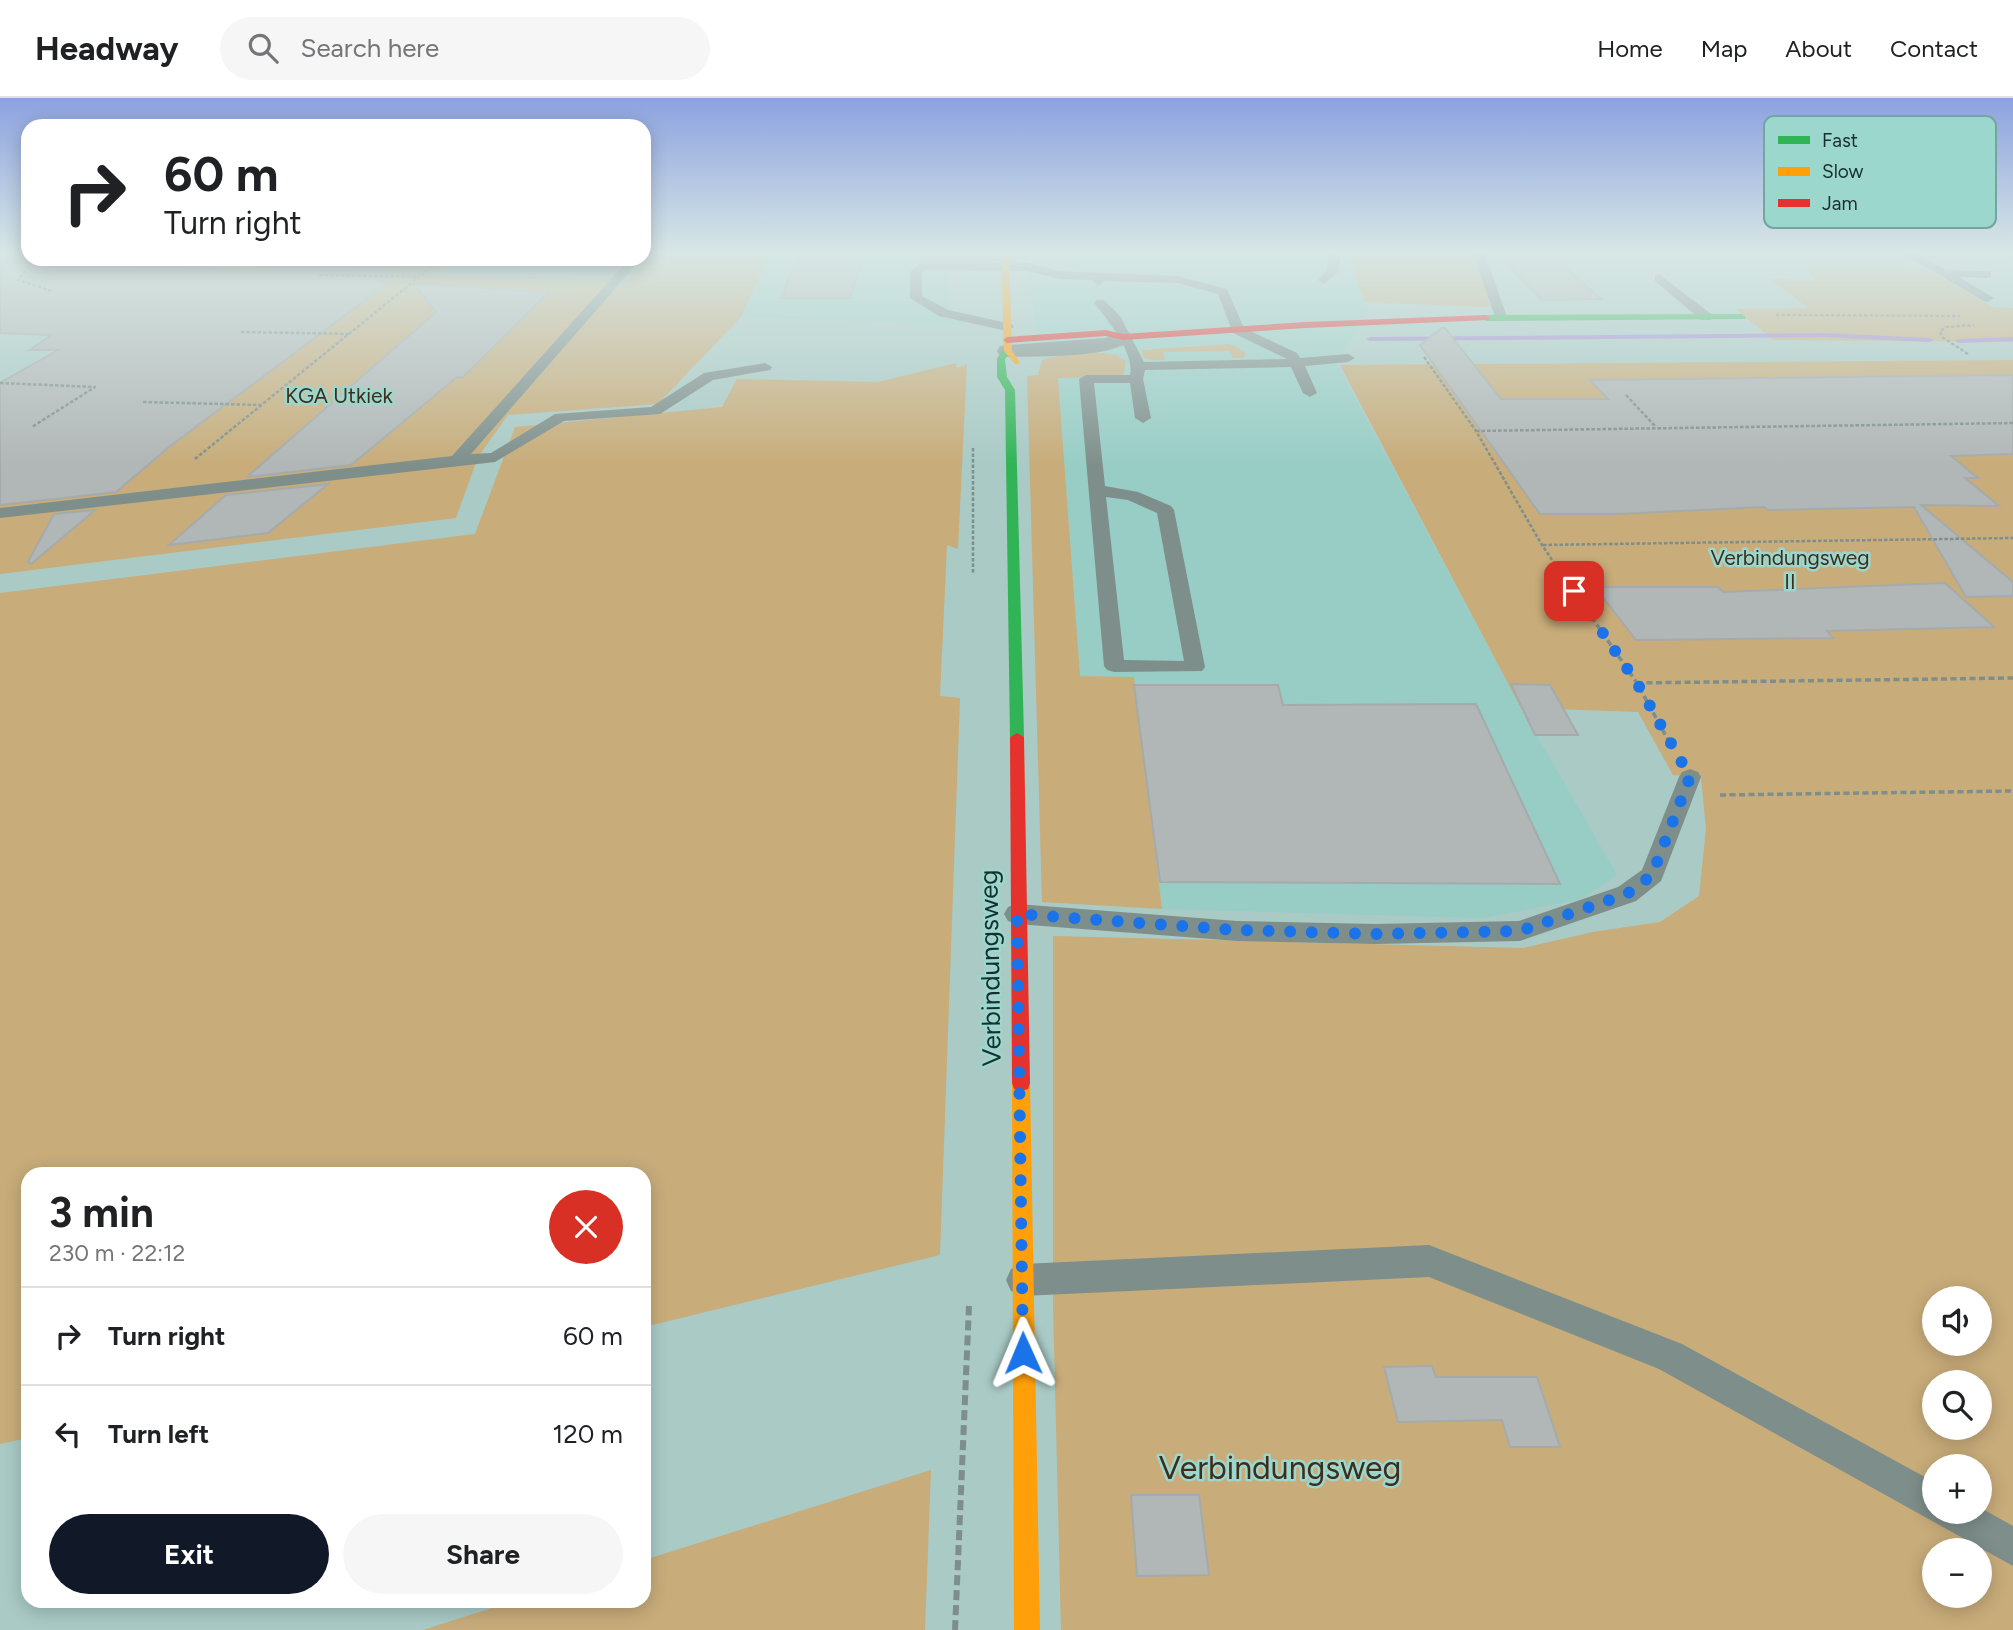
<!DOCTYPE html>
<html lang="en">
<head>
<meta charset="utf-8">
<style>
  :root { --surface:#fff; --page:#f6f6f6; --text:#202124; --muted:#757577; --line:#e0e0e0; --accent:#111827 }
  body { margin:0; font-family:Figtree,sans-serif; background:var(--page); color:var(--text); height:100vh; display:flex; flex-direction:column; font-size:26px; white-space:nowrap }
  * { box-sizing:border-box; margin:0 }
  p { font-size:23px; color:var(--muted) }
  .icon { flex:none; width:38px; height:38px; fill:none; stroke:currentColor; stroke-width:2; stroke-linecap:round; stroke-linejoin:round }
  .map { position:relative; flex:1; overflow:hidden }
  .sheet { position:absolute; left:21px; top:1069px; width:630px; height:441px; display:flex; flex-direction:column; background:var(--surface); border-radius:21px; box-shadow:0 4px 18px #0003 }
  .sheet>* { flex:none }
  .top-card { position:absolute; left:21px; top:21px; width:630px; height:147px; border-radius:21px; box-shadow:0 4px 18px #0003; background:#fff; color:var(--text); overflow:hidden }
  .fabs { position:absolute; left:1922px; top:1188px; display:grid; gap:14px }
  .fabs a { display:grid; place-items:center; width:70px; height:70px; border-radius:50%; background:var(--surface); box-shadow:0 4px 18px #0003; font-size:35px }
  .pin { position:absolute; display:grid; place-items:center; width:60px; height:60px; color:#fff; margin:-30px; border-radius:14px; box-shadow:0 4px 10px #0006 }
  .me { position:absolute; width:77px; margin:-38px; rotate:359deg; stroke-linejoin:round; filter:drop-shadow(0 0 5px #0008) }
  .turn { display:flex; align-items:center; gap:24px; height:147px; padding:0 28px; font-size:32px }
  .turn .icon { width:91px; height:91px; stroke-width:2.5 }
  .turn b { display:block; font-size:49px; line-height:60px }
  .round { display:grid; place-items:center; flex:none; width:74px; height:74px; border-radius:37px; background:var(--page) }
  .headline { display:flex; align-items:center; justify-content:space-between; height:119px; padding:0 28px }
  h1 { font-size:42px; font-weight:700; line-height:52px }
  .primary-button { display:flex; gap:14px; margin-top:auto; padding:14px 28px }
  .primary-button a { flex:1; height:80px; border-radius:42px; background:var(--accent); color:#fff; font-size:28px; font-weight:700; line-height:80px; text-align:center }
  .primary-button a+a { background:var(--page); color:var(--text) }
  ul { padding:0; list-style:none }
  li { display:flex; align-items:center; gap:21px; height:98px; padding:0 28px; border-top:2px solid var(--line) }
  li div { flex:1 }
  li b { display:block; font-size:26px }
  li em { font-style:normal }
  header { display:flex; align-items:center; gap:42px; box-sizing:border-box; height:98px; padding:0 35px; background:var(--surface); border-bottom:2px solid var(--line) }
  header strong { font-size:33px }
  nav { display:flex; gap:38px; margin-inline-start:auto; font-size:24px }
  .search { width:490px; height:63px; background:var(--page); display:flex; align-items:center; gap:18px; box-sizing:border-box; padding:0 24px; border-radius:38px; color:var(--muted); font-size:26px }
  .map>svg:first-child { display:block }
</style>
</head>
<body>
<header>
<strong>Headway</strong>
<div class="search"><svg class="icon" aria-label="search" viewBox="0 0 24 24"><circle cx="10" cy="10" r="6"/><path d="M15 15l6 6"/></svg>Search here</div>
<nav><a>Home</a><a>Map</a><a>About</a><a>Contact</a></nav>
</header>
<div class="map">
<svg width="2013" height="1532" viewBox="0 0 2013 1532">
  <rect width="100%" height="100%" fill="#a9cac5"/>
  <g fill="#97cdc5">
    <polygon points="771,153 947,153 949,211 968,227 741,219"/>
    <polygon points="1029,153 1350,153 1355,178 1368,212 1337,266 1521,610 1617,777 1581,801 1483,820 1162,811 1134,579 1080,578 1058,280 1038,277 1042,262 1030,189"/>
  </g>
  <g fill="#c8ac7a" fill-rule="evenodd">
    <polygon points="656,153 771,153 741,219 658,306 508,317 478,359 456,420 0,476 0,368 249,175 271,161 450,161 431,177 629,181"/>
    <polygon points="1350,153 1475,153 1490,209 1365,204 1355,178"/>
    <polygon points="1804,167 1930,172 1992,209 2013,210 2013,244 1773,242 1736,211 1808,210 1770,181 1815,182"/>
    <polygon points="1230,246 1245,254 1244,260 1233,260 1229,253 1163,254 1165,262 1151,262 1143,259 1142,252"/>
    <polygon points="1094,254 1116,257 1126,263 1123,278 1058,280 1080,578 1134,579 1162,811 1042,804 1027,278 1038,277 1042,262 1052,259"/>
    <path d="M2013,262V1532H1061L1053,1206V838L1523,850L1593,834L1660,824L1699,798L1706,731L1701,679L1673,677L1638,614L1521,610L1340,267ZM1934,1200H1979V1246H1934ZM1934,1284H1979V1330H1934ZM1934,1368H1979V1414H1934ZM1934,1452H1979V1498H1934Z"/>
    <polygon points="956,265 957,270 967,266 958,451 947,447 940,598 960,600 940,1157 644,1229 644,1076 28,1076 28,1340 0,1346 0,495 475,436 515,329 722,309 737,281 878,284"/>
    <polygon points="931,1372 925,1532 423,1532 514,1503 644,1503 644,1462"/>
  </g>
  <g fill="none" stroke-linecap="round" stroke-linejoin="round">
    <g fill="#a388d3" fill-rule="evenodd">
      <polygon points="1824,235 1930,240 1934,242 1930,244 1824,239 1370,243 1366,241 1370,239"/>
      <polygon points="2013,239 2013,243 1959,245 1955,243 1959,241"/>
    </g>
  </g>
  <g fill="#b1b6b6" stroke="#a5aaaa" stroke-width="2">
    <polygon points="1493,153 1547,153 1601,201 1542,202"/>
    <polygon points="797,161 862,162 850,200 781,200"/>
    <polygon points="0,164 263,172 268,168 315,169 319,167 399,170 378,184 388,185 169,349 116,394 0,407 0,285 58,252 30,252 51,237 0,235"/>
    <polygon points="414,186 549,194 462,280 457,279 351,367 247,379 436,214"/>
    <polygon points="1442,230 1445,230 1501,301 1608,301 1590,282 2013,277 2013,356 1951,358 1978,380 1965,380 1999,408 1921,407 2013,484 2013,498 1966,499 1914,409 1768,412 1764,409 1618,416 1540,416 1420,247"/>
    <polygon points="328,386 268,435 169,447 226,397"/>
    <polygon points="95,412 31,466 28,464 54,416"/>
    <polygon points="1945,485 1994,529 1827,533 1833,540 1636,542 1595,489 1718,489 1723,494"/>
    <polygon points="1511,586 1550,587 1578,637 1535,637"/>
    <polygon points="1134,587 1278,587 1283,607 1476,606 1560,786 1160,784"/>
    <polygon points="1432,1268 1436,1279 1537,1279 1560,1349 1510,1349 1502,1322 1398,1324 1384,1269"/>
    <polygon points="1131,1397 1199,1397 1209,1477 1137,1478"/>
  </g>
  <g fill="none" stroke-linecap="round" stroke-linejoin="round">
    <g stroke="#7d8e8b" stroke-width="2.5" stroke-dasharray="3.5 2" stroke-linecap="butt">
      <polyline points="44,161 29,168 18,182 52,193"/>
      <polyline points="319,177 418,179"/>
      <polyline points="1776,217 1960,218"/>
      <polyline points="241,234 350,236"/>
      <polyline points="1968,256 1942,239 1940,233 1946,229 1974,227"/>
      <polyline points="1424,259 1476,333 1542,447 1587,513"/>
      <polyline points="0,285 95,289 32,329"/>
      <polyline points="1626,297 1655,328"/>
      <polyline points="143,304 261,307"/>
      <polyline points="1476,333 2013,325"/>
      <polyline points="973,350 973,475"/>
      <polyline points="195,361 441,161"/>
      <polyline points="1543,447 2013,440"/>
    </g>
    <g stroke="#7d8e8b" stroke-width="3.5" stroke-dasharray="6 3.5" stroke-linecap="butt">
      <polyline points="1586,511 1637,585 1673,651"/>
      <polyline points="1637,585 2013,580"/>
      <polyline points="1720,697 2013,693"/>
    </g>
    <polyline stroke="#7d8e8b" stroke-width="6" stroke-dasharray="10 5" stroke-linecap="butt" points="955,1532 969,1208"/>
    <g fill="#7e8e8b" fill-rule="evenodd">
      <polygon points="1324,153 1337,153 1340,157 1339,173 1324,186 1318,182 1327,172 1328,158"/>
      <polygon points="1472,153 1484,153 1507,219 1506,222 1501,223 1495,219"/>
      <polygon points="1898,153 1913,153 1946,172 1991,173 1991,179 1987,180 1959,179 1994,200 1988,204 1984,203"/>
      <polygon points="629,161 641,161 471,356 491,355 555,316 651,309 704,275 765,265 772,269 770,272 713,282 660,316 564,323 495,364 0,420 0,410 452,358"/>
      <path d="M922,164L1028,165L1059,173L1178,178L1227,191L1244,230L1297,255L1300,260L1348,256L1355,260L1348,264L1305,268L1317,295L1310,299L1303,295L1291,269L1145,272L1143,281L1151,320L1143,325L1135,320L1130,285H1094L1105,388L1138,394L1171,408L1174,412L1205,569L1202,573L1114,574L1107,572L1104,568L1079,281L1086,277H1130C1135,255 1107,221 1094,205L1096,202H1104L1120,218L1144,264L1287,261L1233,235L1218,196L1178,185L1104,183L1098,188L1092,182L1059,181L1028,173L925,172L922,175V198L948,212L1012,226L1014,229L1007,233L939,218L910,200V174ZM1106,399L1128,402L1157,415L1184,563L1124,562Z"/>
      <polygon points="1659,176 1711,216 1711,222 1701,222 1655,183 1655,177"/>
      <polygon points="1690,671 1698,674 1701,679 1661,783 1636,803 1520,843 1375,846 1237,843 1017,826 1008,823 1004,816 1008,809 1017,806 1237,823 1375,826 1519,823 1618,789 1642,772 1679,679 1682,674"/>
      <polygon points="1429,1147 1682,1246 1934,1384 1934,1414 1979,1414 1979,1409 2013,1428 2013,1468 1659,1271 1429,1179 1023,1198 1011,1193 1006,1182 1011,1171 1023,1166"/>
    </g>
    <path fill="#7e8e8b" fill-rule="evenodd" d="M1123,233L1130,235L1134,239C1118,261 1035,258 1008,259L1000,258L997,253L1000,248L1008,247L1105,240Z"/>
    <g fill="#30b455" fill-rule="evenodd">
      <polygon points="1742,216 1746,219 1745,221 1486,223 1482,220 1486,217"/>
      <polygon points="1005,251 1012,253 1005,261 1007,279 1015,292 1024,639 1017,643 1010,639 1005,292 997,279 997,260"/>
    </g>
    <g fill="#ff9f0a" fill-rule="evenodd">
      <polygon points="1001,153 1009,153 1012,253 1020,264 1016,267 1004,253"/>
      <polygon points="1021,977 1028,979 1030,985 1040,1532 1014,1532 1012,985 1014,979"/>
    </g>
    <g fill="#e5322d" fill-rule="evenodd">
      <polygon points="1486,217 1490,220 1489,222 1306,230 1123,242 1106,238 1007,245 1003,242 1007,239 1106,232 1123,236 1306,224"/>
      <polygon points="1017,635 1024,639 1030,985 1028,991 1021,993 1014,991 1012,985 1010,639"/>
    </g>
  </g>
  <linearGradient id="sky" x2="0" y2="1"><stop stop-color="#8ca2e0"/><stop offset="0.42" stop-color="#d8e7e5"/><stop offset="1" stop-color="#d8e7e5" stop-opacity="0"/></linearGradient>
  <rect width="2013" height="368" fill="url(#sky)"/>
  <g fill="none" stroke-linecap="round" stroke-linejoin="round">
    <polyline stroke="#1a73e8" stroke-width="12" stroke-dasharray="0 21.6" points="1023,1255 1017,816 1237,832 1375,836 1520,833 1627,796 1652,777 1690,679 1637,585 1574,493"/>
  </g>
  <g text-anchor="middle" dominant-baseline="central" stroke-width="5" stroke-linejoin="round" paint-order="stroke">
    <g font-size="21" fill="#402e1d" stroke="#9cd7ce">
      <text x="339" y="297">KGA Utkiek</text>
      <text x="1790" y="459">Verbindungsweg<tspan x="1790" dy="24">II</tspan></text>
    </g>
    <g font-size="26" fill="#18302d" stroke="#9cd7ce">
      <text transform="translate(990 870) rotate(-91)">Verbindungsweg</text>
    </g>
    <g font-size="32" fill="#402e1d" stroke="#9cd7ce">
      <text x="1280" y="1370">Verbindungsweg</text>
    </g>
  </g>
  <rect x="1764" y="18" width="232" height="112" rx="10" fill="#9cd7ce" stroke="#74a59e" stroke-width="2"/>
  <rect x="1778" y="38" width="32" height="8" fill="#30b455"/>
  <rect x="1778" y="69" width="32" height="9" fill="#ff9f0a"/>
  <rect x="1778" y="101" width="32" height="8" fill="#e5322d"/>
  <g font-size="19" fill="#18302d">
    <text x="1822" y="49">Fast</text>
    <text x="1822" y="80">Slow</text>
    <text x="1822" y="112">Jam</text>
  </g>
</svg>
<div class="fabs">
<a><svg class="icon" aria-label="sound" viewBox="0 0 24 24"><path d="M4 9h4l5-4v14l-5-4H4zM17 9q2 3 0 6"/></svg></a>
<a><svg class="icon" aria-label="search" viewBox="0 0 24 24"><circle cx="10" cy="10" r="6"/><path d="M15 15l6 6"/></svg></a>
<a>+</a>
<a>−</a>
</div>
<div class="pin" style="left:1574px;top:493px;background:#d93025"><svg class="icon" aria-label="arrive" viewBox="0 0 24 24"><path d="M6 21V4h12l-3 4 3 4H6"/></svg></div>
<svg class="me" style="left:1023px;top:1255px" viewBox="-20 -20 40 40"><path d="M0-17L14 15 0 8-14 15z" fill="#1a73e8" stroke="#fff" stroke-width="4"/></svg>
<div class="top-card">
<div class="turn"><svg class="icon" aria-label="right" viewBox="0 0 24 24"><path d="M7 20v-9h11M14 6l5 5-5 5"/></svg><div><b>60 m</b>Turn right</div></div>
</div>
<section class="sheet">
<div class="headline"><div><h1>3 min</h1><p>230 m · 22:12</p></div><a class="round" style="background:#d93025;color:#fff"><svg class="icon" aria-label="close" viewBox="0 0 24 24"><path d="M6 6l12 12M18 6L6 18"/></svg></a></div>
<ul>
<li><svg class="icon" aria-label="right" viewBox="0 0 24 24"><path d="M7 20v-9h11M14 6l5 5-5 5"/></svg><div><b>Turn right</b></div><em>60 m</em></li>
<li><svg class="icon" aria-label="left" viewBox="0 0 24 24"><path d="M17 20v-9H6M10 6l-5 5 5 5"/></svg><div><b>Turn left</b></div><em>120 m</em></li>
</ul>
<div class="primary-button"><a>Exit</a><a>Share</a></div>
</section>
</div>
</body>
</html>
